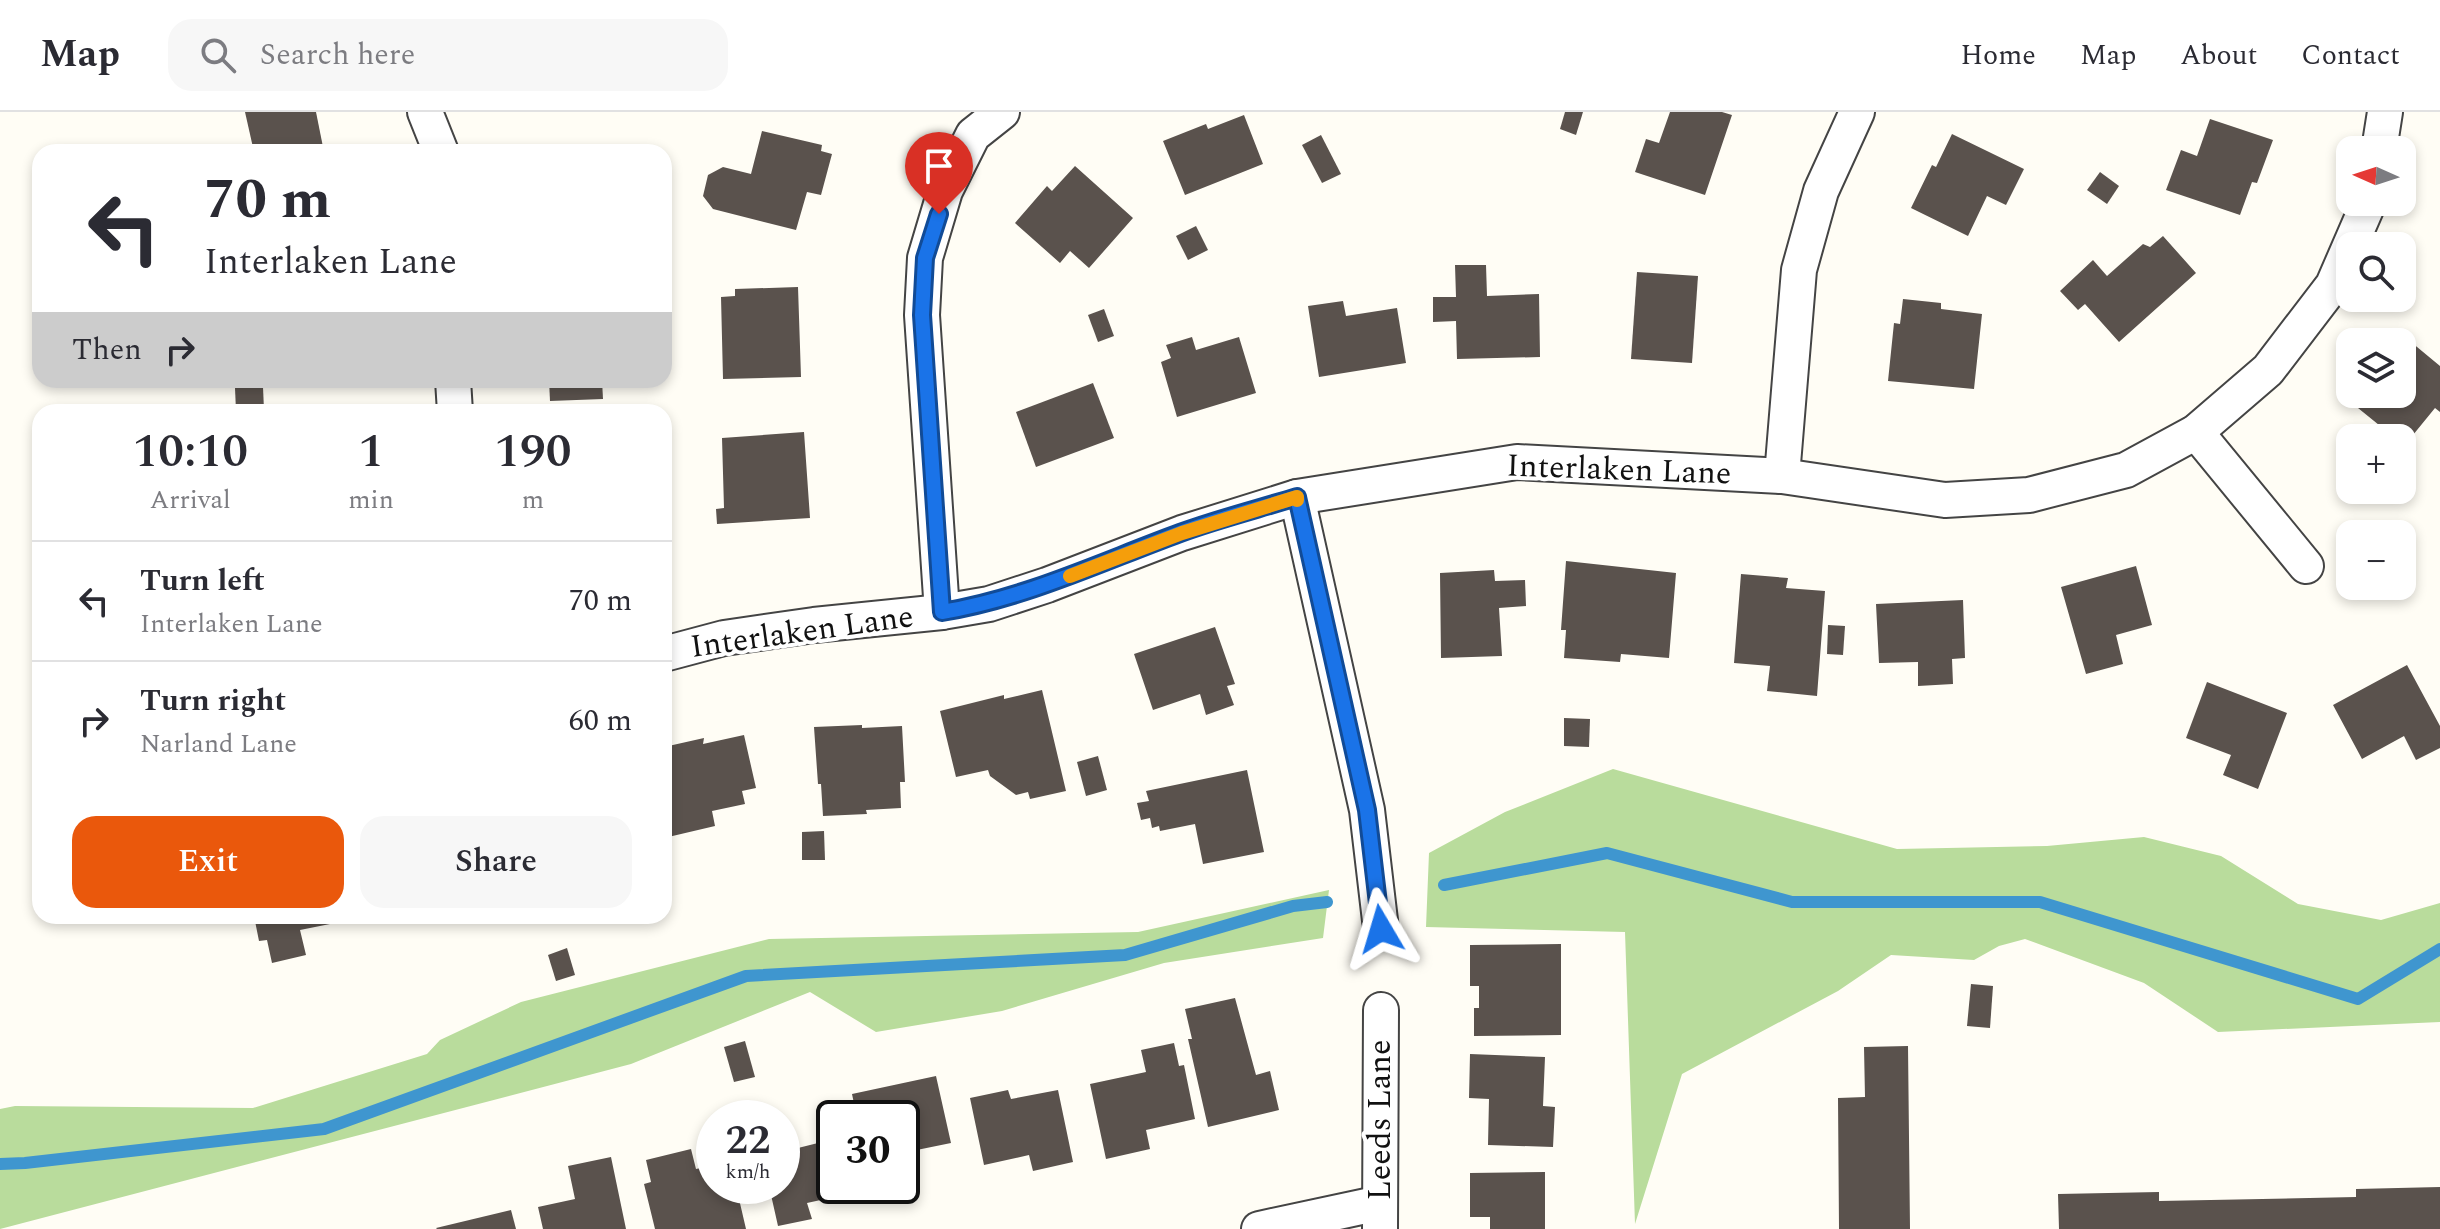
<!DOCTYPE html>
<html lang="en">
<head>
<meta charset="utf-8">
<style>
  :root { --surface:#fff; --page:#f7f7f7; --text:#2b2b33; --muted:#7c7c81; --line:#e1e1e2; --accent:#ea580c }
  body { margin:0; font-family:Spectral,serif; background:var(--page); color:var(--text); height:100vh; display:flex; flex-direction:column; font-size:30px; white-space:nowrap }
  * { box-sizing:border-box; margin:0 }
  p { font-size:26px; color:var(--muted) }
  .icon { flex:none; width:44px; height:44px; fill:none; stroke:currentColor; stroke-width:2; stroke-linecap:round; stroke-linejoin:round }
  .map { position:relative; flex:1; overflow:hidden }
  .side { position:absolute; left:32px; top:292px; width:640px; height:520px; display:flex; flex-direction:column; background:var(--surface); border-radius:24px; box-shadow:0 4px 12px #0003 }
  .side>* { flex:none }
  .top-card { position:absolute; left:32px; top:32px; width:640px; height:244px; border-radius:24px; box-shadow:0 4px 12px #0003; background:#fff; color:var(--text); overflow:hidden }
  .needle { width:52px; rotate:273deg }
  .tools { position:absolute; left:2336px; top:24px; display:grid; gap:16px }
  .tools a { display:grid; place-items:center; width:80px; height:80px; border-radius:16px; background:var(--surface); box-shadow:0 4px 12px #0003; font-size:40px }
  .speed { position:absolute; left:696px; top:988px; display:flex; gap:16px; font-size:40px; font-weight:700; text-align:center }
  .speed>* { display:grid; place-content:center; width:104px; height:104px; border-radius:50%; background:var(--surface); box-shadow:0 4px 12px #0003; line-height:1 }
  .speed small { font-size:20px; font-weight:400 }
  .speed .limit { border:4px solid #111; border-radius:12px; background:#fff; color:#111 }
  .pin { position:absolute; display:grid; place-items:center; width:68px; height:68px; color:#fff; margin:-82px -34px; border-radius:50% 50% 50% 0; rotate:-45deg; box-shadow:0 0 8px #0007 }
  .pin .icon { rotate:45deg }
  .me { position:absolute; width:88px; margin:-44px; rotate:353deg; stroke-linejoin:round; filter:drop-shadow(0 0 6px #0008) }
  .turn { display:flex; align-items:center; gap:28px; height:168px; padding:0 40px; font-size:36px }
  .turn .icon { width:104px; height:104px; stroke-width:2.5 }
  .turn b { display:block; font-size:56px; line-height:68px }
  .then { display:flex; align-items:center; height:76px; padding:0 40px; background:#0003; gap:16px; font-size:30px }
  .eta { display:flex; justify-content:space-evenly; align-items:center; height:136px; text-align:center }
  .eta b { font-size:48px; font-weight:600; line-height:56px }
  .button { display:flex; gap:16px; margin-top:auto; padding:16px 40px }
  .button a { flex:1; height:92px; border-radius:24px; background:var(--accent); color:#fff; font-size:32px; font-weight:600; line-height:92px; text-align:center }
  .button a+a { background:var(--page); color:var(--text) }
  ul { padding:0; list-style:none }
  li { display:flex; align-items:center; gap:24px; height:120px; padding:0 40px; border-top:2px solid var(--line) }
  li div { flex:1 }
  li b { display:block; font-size:30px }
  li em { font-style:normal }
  header { display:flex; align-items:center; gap:48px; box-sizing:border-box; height:112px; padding:0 40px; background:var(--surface); border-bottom:2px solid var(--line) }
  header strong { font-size:38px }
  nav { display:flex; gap:44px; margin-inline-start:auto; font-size:28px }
  .search { width:560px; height:72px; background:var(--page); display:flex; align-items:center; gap:20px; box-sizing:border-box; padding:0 28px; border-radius:24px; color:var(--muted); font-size:30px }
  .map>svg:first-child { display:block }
</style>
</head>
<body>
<header>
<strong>Map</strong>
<div class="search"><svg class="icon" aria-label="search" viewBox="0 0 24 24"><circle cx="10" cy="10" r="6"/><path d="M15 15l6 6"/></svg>Search here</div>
<nav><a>Home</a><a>Map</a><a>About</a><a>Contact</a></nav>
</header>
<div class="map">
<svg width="2440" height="1117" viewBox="0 0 2440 1117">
  <rect width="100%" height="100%" fill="#fffdf5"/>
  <g fill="#b9dc9c">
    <polygon points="1613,657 1897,737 2047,734 2144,725 2221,744 2298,792 2381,808 2440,791 2440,910 2218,920 2144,871 2025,827 1999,834 1974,848 1891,843 1838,879 1682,962 1635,1112 1625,820 1426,815 1429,741 1505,700"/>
    <polygon points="1329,778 1323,826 1164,851 1002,899 876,920 810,880 631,952 0,1117 0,997 15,994 253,996 427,942 440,928 521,890 769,827 1138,820"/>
  </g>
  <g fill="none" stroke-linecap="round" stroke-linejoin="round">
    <g stroke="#3f96cf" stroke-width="12">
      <polyline points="1444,773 1607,741 1792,790 2040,790 2358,887 2440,837"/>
      <polyline points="0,1052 25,1051 324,1017 746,864 1125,843 1293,794 1327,790"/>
    </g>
  </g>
  <g fill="#5a524d">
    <polygon points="245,0 316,0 324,40 254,40"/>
    <polygon points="1565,0 1583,0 1576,23 1560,17"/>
    <polygon points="1670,0 1722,0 1732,3 1705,83 1635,60 1646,27 1659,31"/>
    <polygon points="1244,3 1263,52 1185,83 1163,29 1206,12 1208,17"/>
    <polygon points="2210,7 2273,28 2257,71 2252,70 2240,103 2166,78 2181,38 2197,44"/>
    <polygon points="762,19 822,33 821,39 832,42 821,83 807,80 796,118 713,97 703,84 708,63 723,55 751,62"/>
    <polygon points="1952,22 2024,57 2006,93 1987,84 1968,124 1911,96 1932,53 1936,55"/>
    <polygon points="1321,23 1341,62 1322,71 1302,33"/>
    <polygon points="1075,54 1133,106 1089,156 1070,139 1060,151 1015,111 1047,74 1052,79"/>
    <polygon points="2100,60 2119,74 2107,92 2087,78"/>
    <polygon points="1196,114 1208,138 1188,148 1176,124"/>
    <polygon points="2163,124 2196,161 2119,230 2085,192 2078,198 2060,179 2093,148 2107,164 2143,132 2150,135"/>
    <polygon points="1455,153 1486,153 1487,184 1539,182 1540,245 1457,247 1456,209 1433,210 1433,185 1456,185"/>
    <polygon points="1637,160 1698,164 1692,251 1631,247"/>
    <polygon points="798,175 801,265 723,267 721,185 735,184 735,177"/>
    <polygon points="1903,187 1941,191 1941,197 1982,202 1974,277 1888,269 1894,211 1900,212"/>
    <polygon points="1343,189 1346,204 1397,196 1406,251 1319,265 1308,194"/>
    <polygon points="1104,197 1114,224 1098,230 1088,203"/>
    <polygon points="1192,225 1196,238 1239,225 1256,281 1177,305 1161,250 1171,246 1166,233"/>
    <polygon points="2411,230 2440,254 2440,300 2435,296 2404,334 2402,326 2395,326 2358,296 2370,282 2402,282 2402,242"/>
    <polygon points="549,268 602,268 603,287 550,289"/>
    <polygon points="1093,271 1114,326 1036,355 1016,300"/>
    <polygon points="263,275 264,298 236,299 235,276"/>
    <polygon points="804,320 810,406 717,412 716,397 724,396 722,326"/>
    <polygon points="1566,449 1676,461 1669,546 1621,542 1620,550 1564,546 1566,518 1561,518"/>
    <polygon points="2136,454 2152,513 2116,523 2123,552 2086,562 2061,475"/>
    <polygon points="1494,458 1495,469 1525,468 1526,494 1499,496 1502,544 1441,546 1440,461"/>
    <polygon points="1741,462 1788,466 1786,476 1825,479 1817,584 1767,579 1770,554 1734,551"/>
    <polygon points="1963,488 1965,546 1952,547 1953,572 1918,574 1918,550 1879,551 1876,492"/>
    <polygon points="1828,513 1845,514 1843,543 1827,542"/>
    <polygon points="1215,515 1235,572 1227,574 1234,593 1206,603 1200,582 1153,598 1134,542"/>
    <polygon points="2407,553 2440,614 2440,636 2416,648 2404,624 2362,647 2333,593"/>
    <polygon points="2207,570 2287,601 2258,677 2223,663 2231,643 2186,626"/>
    <polygon points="1042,578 1066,679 1030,687 1028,680 1016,683 990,664 988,658 956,665 940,599 1004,583 1004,587"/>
    <polygon points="1564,606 1590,607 1589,635 1564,634"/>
    <polygon points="862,613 862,616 902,614 905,670 900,670 901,696 866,698 867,702 823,704 821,672 818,672 814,615"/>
    <polygon points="744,623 756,676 742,679 745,692 712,699 715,714 664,726 664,635 704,626 703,632"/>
    <polygon points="1098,644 1107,678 1086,684 1077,650"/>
    <polygon points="1247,658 1264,740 1203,752 1195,712 1160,719 1159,714 1152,716 1150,706 1141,708 1137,691 1149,689 1146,679"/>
    <polygon points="824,719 825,748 802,748 802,720"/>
    <polygon points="254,804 339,804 340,810 300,818 306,843 272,851 267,828 259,829"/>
    <polygon points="1561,832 1561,923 1474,924 1474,896 1479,896 1479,874 1470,874 1470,833"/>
    <polygon points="567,836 575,863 556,869 548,843"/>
    <polygon points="1971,872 1993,874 1990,916 1967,914"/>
    <polygon points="1235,886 1256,963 1270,959 1279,998 1208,1015 1188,927 1192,927 1185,897"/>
    <polygon points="745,929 755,965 734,970 724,935"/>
    <polygon points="1174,931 1179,954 1184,953 1195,1007 1146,1018 1150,1037 1106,1047 1090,972 1146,960 1141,938"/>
    <polygon points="1908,934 1910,1117 1839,1117 1838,986 1865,985 1864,935"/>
    <polygon points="1470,942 1545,945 1543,994 1555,995 1553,1035 1488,1033 1489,987 1469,986"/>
    <polygon points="936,964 951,1031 902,1041 902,1006 857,1006 852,982"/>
    <polygon points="1008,978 1011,987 1058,978 1073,1050 1033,1059 1029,1043 984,1053 970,986"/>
    <polygon points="834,1027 834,1074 855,1074 857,1080 807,1091 812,1107 778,1114 769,1074 782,1074 782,1040"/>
    <polygon points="691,1037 696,1057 714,1053 714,1074 736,1074 746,1117 655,1117 644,1072 651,1070 646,1048"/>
    <polygon points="611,1045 626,1117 543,1117 538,1095 575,1087 568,1054"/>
    <polygon points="1545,1060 1545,1117 1490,1117 1490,1105 1470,1105 1470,1061"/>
    <polygon points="2440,1075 2440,1117 2059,1117 2058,1082 2159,1080 2159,1089 2356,1085 2356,1077"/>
    <polygon points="511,1098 516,1117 437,1117 436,1116"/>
  </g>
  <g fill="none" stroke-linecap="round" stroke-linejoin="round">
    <defs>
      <g id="minor">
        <polyline points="425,0 441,40"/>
        <polyline points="2379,38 2385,0"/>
        <polyline points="453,268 455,300"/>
        <polyline points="2196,320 2306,454"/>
        <polyline points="1782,364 1799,158 1821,79 1857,0"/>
        <polyline points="1297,385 1367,698 1381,817"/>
        <polyline points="942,500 922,203 925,146 945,79 973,23 1002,0"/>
        <polyline points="664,542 724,526 814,513 942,500 989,492 1047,473 1182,421 1297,385 1517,350 1782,364 1945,388 2029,383 2126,358 2196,320 2268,258 2333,173 2369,90"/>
        <polyline points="1259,1117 1380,1091"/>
        <polyline points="1380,1117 1381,898"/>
      </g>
    </defs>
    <use href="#minor" stroke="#444" stroke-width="38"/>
    <use href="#minor" stroke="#fff" stroke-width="34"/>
  </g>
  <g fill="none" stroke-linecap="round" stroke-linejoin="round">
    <defs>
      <path id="route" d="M939,102L925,146L922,203L942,500C1026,486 1101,450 1180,421C1218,407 1258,397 1297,385L1367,698L1381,817"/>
    </defs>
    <use href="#route" stroke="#114b97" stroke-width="20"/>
    <use href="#route" stroke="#1a73e8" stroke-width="14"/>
    <polyline stroke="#f59e0b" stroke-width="14" points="1070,464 1182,421 1297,385 1297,388"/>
  </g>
  <g text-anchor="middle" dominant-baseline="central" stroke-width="8" stroke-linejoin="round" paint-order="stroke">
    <g font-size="32" fill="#111" stroke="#fff">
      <text transform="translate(1619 358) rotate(2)">Interlaken Lane</text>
      <text transform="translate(802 520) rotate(-8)">Interlaken Lane</text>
      <text transform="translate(1380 1008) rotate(-90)">Leeds Lane</text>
    </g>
  </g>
</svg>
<div class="tools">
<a><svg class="needle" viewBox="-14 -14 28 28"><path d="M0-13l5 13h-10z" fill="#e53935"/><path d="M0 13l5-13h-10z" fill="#7c7c81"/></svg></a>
<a><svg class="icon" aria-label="search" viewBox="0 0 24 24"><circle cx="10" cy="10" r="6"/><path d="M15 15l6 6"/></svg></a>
<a><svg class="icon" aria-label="layers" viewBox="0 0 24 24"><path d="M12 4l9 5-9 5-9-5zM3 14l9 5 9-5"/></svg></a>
<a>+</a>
<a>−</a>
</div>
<div class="speed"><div>22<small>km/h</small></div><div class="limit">30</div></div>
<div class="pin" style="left:939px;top:102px;background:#d93025"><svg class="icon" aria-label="arrive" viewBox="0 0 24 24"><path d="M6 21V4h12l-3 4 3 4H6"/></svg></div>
<svg class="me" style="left:1381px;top:817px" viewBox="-20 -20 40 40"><path d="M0-17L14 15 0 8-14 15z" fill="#1a73e8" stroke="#fff" stroke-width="4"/></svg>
<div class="top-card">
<div class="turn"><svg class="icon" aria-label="left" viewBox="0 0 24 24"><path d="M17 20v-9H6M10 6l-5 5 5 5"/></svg><div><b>70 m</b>Interlaken Lane</div></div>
<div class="then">Then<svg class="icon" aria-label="right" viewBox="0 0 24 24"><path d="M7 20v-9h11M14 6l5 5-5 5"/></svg></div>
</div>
<section class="side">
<div class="eta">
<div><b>10:10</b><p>Arrival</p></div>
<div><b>1</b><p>min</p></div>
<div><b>190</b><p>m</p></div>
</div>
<ul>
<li><svg class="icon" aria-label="left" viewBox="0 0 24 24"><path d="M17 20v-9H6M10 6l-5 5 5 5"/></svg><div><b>Turn left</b><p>Interlaken Lane</p></div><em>70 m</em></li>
<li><svg class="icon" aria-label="right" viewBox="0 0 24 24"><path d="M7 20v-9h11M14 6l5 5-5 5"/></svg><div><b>Turn right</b><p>Narland Lane</p></div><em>60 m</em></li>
</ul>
<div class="button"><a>Exit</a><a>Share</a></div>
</section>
</div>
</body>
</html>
